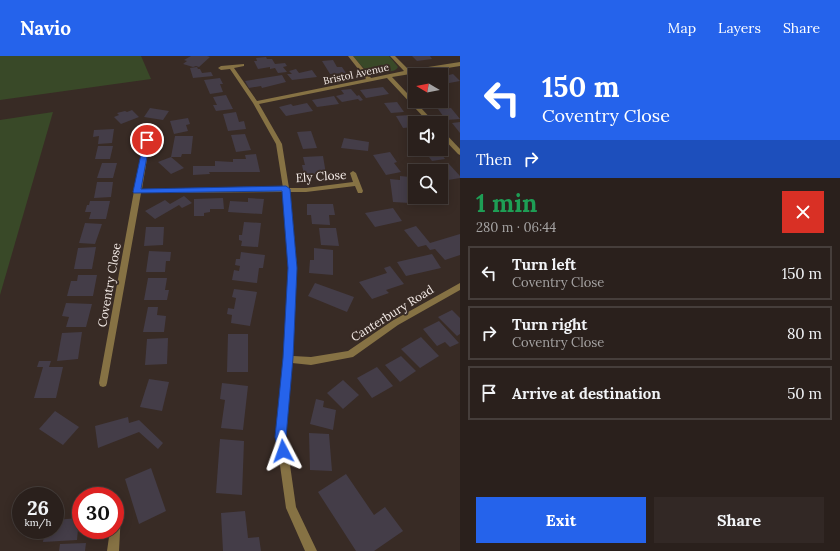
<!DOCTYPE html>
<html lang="en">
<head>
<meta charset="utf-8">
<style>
  :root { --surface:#2a201c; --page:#322825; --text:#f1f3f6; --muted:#a5a3a3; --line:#463e3b; --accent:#2563eb }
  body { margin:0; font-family:Lora,serif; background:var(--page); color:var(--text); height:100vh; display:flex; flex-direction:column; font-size:15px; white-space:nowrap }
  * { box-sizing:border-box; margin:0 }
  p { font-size:13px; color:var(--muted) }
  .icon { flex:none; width:22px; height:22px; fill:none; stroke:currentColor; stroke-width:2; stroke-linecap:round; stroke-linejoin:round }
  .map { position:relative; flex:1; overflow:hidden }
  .details { display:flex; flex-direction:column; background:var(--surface); width:380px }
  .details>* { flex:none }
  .top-card { background:#2563eb; color:#fff; overflow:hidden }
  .needle { width:26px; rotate:280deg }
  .buttons { position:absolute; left:408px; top:12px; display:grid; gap:8px }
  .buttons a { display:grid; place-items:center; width:40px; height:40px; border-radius:0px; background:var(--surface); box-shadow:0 2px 10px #0003,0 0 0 1px var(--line); font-size:20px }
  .speed { position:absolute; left:12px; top:431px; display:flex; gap:8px; font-size:20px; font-weight:700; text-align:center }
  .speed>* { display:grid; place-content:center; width:52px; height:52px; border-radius:50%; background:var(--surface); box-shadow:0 2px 10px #0003,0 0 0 1px var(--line); line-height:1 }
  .speed small { font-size:10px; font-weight:400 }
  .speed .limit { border:6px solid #d22; background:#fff; color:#111 }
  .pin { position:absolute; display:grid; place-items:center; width:34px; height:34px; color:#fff; margin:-17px; border:2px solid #fff; border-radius:50%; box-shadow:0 1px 4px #0007 }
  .me { position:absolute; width:44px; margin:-22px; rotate:356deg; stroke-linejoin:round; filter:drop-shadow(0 0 3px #0008) }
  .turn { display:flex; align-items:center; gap:14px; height:84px; padding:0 16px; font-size:18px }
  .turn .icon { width:52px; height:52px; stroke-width:2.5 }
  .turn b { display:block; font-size:28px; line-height:34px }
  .then { display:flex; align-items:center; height:38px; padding:0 16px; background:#0003; gap:8px; font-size:15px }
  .round { display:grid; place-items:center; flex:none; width:42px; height:42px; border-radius:0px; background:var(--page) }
  .headline { display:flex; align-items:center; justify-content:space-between; height:68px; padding:0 16px }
  h1 { font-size:24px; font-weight:700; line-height:30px; color:#1e9e55 }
  .primary-button { display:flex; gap:8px; margin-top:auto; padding:8px 16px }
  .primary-button a { flex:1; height:46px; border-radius:0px; background:var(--accent); color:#fff; font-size:16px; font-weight:700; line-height:46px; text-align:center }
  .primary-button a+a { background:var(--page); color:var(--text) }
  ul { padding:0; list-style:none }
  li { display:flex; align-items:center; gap:12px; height:54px; margin:0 8px 6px; padding:0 8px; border:2px solid var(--line); border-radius:0px }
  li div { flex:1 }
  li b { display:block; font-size:15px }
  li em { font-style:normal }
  header { display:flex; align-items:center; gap:24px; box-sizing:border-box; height:56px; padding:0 20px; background:var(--accent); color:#fff }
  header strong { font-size:19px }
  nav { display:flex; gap:22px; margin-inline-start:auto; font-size:14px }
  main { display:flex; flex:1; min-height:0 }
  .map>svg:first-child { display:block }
</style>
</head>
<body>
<header>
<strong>Navio</strong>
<nav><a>Map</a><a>Layers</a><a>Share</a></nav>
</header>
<main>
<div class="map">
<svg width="460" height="495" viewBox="0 0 460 495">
  <rect width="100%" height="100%" fill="#382b25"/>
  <g fill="#394928">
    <polygon points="0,0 141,0 151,23 0,44"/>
    <path d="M353,0H389L398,11C396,15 392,15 387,16C368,20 365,14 353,0Z"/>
    <polygon points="53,56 0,239 0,64"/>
  </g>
  <g fill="#443d48">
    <polygon points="191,0 207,0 210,1 199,11 196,10 193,11 183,8 187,5 184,4"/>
    <polygon points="412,0 430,0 432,3 417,5"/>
    <polygon points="266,1 267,3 272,3 275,8 285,7 287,10 283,11 287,16 278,17 275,12 270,13 270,11 258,13 254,5 257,5 256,2"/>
    <polygon points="333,4 337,11 342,11 346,17 330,18 322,5"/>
    <polygon points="197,11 198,13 200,13 202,17 211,16 213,20 193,22 190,12"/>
    <polygon points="296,13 299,17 312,14 317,21 292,24 287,18 292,18 289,15"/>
    <polygon points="453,18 460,25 444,28 441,25 441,21"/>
    <polygon points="282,19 286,26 262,32 261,30 249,32 245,25"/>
    <polygon points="220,22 223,28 220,28 223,36 210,38 204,24"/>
    <polygon points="383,31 389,38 366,42 360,34"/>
    <polygon points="351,33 357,40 359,39 363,44 360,45 358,43 342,46 336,40 344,38 341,34"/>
    <polygon points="226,39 233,53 216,55 213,49 217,49 213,41"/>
    <polygon points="334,40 339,48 317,51 312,44"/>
    <polygon points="441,43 448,50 436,52 429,45 441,45"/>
    <polygon points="397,46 404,56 391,57 384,47"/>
    <polygon points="307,47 313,55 286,60 279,51 291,48 293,50"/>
    <polygon points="150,52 169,55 163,64 144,61"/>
    <polygon points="451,52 460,63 446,64 438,53"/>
    <polygon points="132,54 139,61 121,68 114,61 119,59 117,57 125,55 127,56"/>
    <polygon points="236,56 239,66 244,65 246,73 228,75 223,58"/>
    <polygon points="409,59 415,71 403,72 396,60"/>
    <polygon points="188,62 190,68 186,69 188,75 174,78 170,65"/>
    <polygon points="460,66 460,77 452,67"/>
    <polygon points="114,73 112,87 98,88 99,80 93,81 94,74"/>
    <polygon points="311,75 317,92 303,93 297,76"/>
    <polygon points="415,75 415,85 407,76"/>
    <polygon points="245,78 251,94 236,96 231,79"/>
    <polygon points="175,80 193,80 191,98 182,98 181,101 171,101"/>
    <polygon points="344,82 369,86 368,95 341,92"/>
    <polygon points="98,90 113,90 110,103 95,103"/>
    <polygon points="423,93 438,93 445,103 432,105"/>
    <polygon points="390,96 397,106 394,107 401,116 386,119 373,99"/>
    <polygon points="256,98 260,116 209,116 210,118 193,119 193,110 215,110 215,105 233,106 233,103 246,103 245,99"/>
    <polygon points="323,100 326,118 304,118 302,109 305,109 303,101"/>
    <polygon points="171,101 184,112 171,118 158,106"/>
    <polygon points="102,107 117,107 113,122 97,122"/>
    <polygon points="449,108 460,120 460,122 448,124 436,110"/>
    <polygon points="400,120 410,121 413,135 408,134 410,147 393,146 390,123 400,124"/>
    <polygon points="97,126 113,126 111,141 94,142"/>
    <polygon points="184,140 192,147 182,152 179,149 155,163 145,155 165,144 170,148"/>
    <polygon points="223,142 224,153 210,153 210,156 204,157 204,160 194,160 194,143"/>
    <polygon points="248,142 264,143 262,158 228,156 230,145 248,146"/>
    <polygon points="90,145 110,145 106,163 89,163 91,156 85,156 87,149 89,149"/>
    <polygon points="307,148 333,148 335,159 329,159 330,169 312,168 311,159 307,159"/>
    <polygon points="393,152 402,165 375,171 365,157"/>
    <polygon points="244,166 261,167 258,191 241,190 242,185 239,184 239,179 242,179"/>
    <polygon points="85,167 102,168 95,188 79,187"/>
    <polygon points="416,170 430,187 460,178 460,199 445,204 435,193 430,194 426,189 418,191 404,174"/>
    <polygon points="146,171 164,171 163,189 144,190"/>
    <polygon points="319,172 336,172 339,190 321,189"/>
    <polygon points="96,191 92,213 74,213 78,192"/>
    <polygon points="314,192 333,194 333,219 309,217 310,204 314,204"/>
    <polygon points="149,195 171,196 170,205 166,205 165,216 146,216"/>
    <polygon points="241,196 265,199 263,212 259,212 257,227 232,224 234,214 239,215 240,210 235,209 236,203 240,203"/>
    <polygon points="432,198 441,212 406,220 397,206"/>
    <polygon points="390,210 404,228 386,234 389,237 372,243 359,226 387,217 384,212"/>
    <polygon points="78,219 97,219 93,240 67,240 71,225 77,225"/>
    <polygon points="148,222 167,222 165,234 169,234 167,244 144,244"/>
    <polygon points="315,227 354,241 347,256 308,240"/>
    <polygon points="234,233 257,236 250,270 231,267 232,259 227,258 228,252 234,253 236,242 232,241"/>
    <polygon points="66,247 92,248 86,271 66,271 69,261 62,260"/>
    <polygon points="148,251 158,251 157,259 166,260 164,276 143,276"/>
    <polygon points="452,254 460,262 460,278 457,280 438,261"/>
    <polygon points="439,265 459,287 450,291 445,286 437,290 423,273"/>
    <polygon points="82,276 78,303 57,305 62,277"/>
    <polygon points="228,278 248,278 248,316 227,316"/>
    <polygon points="421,281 439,300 420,312 401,293"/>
    <polygon points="168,282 167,308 145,309 147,283"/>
    <polygon points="401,300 416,315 400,326 385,309"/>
    <polygon points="39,305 51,305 49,311 63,311 56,342 34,342 43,311 37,311"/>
    <polygon points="377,311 393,330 372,342 357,322"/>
    <polygon points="149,323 169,326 162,355 140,351"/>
    <polygon points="343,324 359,339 343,353 327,337"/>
    <polygon points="222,327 248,330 243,374 221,372 225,344 220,343"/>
    <polygon points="316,343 324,345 323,351 336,354 333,374 310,368"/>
    <polygon points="55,355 79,371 63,389 39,373"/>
    <polygon points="128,361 129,367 139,364 163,387 158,393 139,376 98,392 95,370"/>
    <polygon points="309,377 329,378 332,415 310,414"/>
    <polygon points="220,383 244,385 242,439 216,437"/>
    <polygon points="151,412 166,455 139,468 125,423"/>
    <polygon points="346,418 374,459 385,451 403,475 374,495 356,495 318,436"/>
    <polygon points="245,455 248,482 259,481 261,495 223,495 221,457"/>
    <polygon points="79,462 77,484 43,486 45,474 55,474 55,464"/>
    <polygon points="86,487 85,495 59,495 60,488"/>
  </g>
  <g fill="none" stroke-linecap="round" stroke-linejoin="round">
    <g fill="#867244" fill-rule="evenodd">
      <polygon points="348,0 353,0 371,22 404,15 390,0 395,0 409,14 460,6 460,10 392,21 435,67 429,67 387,22 259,48 282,88 289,132 306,132 353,126 350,117 353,115 356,117 363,135 362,137 358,137 355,130 306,136 290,136 297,212 293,300 311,301 348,295 392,265 460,227 460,234 398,269 353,301 311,309 292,307 286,381 296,451 317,495 305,495 286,452 276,381 284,303 289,212 283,136 141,137 107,327 106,330 103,331 100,330 99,327 134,135 145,84 149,84 150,85 142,133 283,132 276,88 253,47 230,13 221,14 218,12 221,10 244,8 244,10 234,12 257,45 366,23"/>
      <polygon points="441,74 443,75 460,93 460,99 458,98 441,80"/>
      <polygon points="115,452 120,453 121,457 119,495 107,495 110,474 115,474"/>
    </g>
  </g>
  <polygon fill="#2563eb" stroke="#184099" points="147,82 150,84 141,133 286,130 290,133 297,212 293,302 286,381 288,395 287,399 283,400 279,399 275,381 283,302 288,212 282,135 134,137 133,136 144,84"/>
  <g text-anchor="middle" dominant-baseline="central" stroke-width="4" stroke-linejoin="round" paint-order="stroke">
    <g font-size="10" fill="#f5ece8" stroke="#382b25">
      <text transform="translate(356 18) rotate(-12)">Bristol Avenue</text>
    </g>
    <g font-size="12" fill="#f5ece8" stroke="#382b25">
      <text transform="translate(321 120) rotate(-4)">Ely Close</text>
      <text transform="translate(109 229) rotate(-80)">Coventry Close</text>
      <text transform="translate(392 257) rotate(-32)">Canterbury Road</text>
    </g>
  </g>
</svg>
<div class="buttons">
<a><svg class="needle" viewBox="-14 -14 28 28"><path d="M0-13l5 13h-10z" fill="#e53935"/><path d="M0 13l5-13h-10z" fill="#a5a3a3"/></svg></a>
<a><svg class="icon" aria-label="sound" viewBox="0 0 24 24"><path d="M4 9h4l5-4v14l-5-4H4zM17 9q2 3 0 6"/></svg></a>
<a><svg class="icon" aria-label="search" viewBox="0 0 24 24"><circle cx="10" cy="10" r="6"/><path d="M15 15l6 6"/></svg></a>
</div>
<div class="speed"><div>26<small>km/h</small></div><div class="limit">30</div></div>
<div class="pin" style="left:147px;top:84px;background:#d93025"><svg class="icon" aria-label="arrive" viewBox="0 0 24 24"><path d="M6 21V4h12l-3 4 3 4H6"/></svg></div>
<svg class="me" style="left:283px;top:395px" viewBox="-20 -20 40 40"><path d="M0-17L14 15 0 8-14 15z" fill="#2563eb" stroke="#fff" stroke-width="4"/></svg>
</div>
<section class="details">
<div class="top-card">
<div class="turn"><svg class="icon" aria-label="left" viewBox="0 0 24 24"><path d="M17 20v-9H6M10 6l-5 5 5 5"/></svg><div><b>150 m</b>Coventry Close</div></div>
<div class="then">Then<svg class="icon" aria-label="right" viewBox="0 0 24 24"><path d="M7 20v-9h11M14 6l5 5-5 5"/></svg></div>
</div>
<div class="headline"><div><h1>1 min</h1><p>280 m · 06:44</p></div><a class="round" style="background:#d93025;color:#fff"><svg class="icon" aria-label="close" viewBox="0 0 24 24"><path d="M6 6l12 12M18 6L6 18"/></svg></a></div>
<ul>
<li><svg class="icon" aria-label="left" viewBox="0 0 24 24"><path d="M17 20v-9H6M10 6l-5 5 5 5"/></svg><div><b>Turn left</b><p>Coventry Close</p></div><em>150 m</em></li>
<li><svg class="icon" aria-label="right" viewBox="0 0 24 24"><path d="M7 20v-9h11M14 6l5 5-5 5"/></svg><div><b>Turn right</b><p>Coventry Close</p></div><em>80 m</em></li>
<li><svg class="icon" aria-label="arrive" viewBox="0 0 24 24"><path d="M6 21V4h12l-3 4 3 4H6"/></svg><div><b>Arrive at destination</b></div><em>50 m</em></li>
</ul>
<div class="primary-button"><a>Exit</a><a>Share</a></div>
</section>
</main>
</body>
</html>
